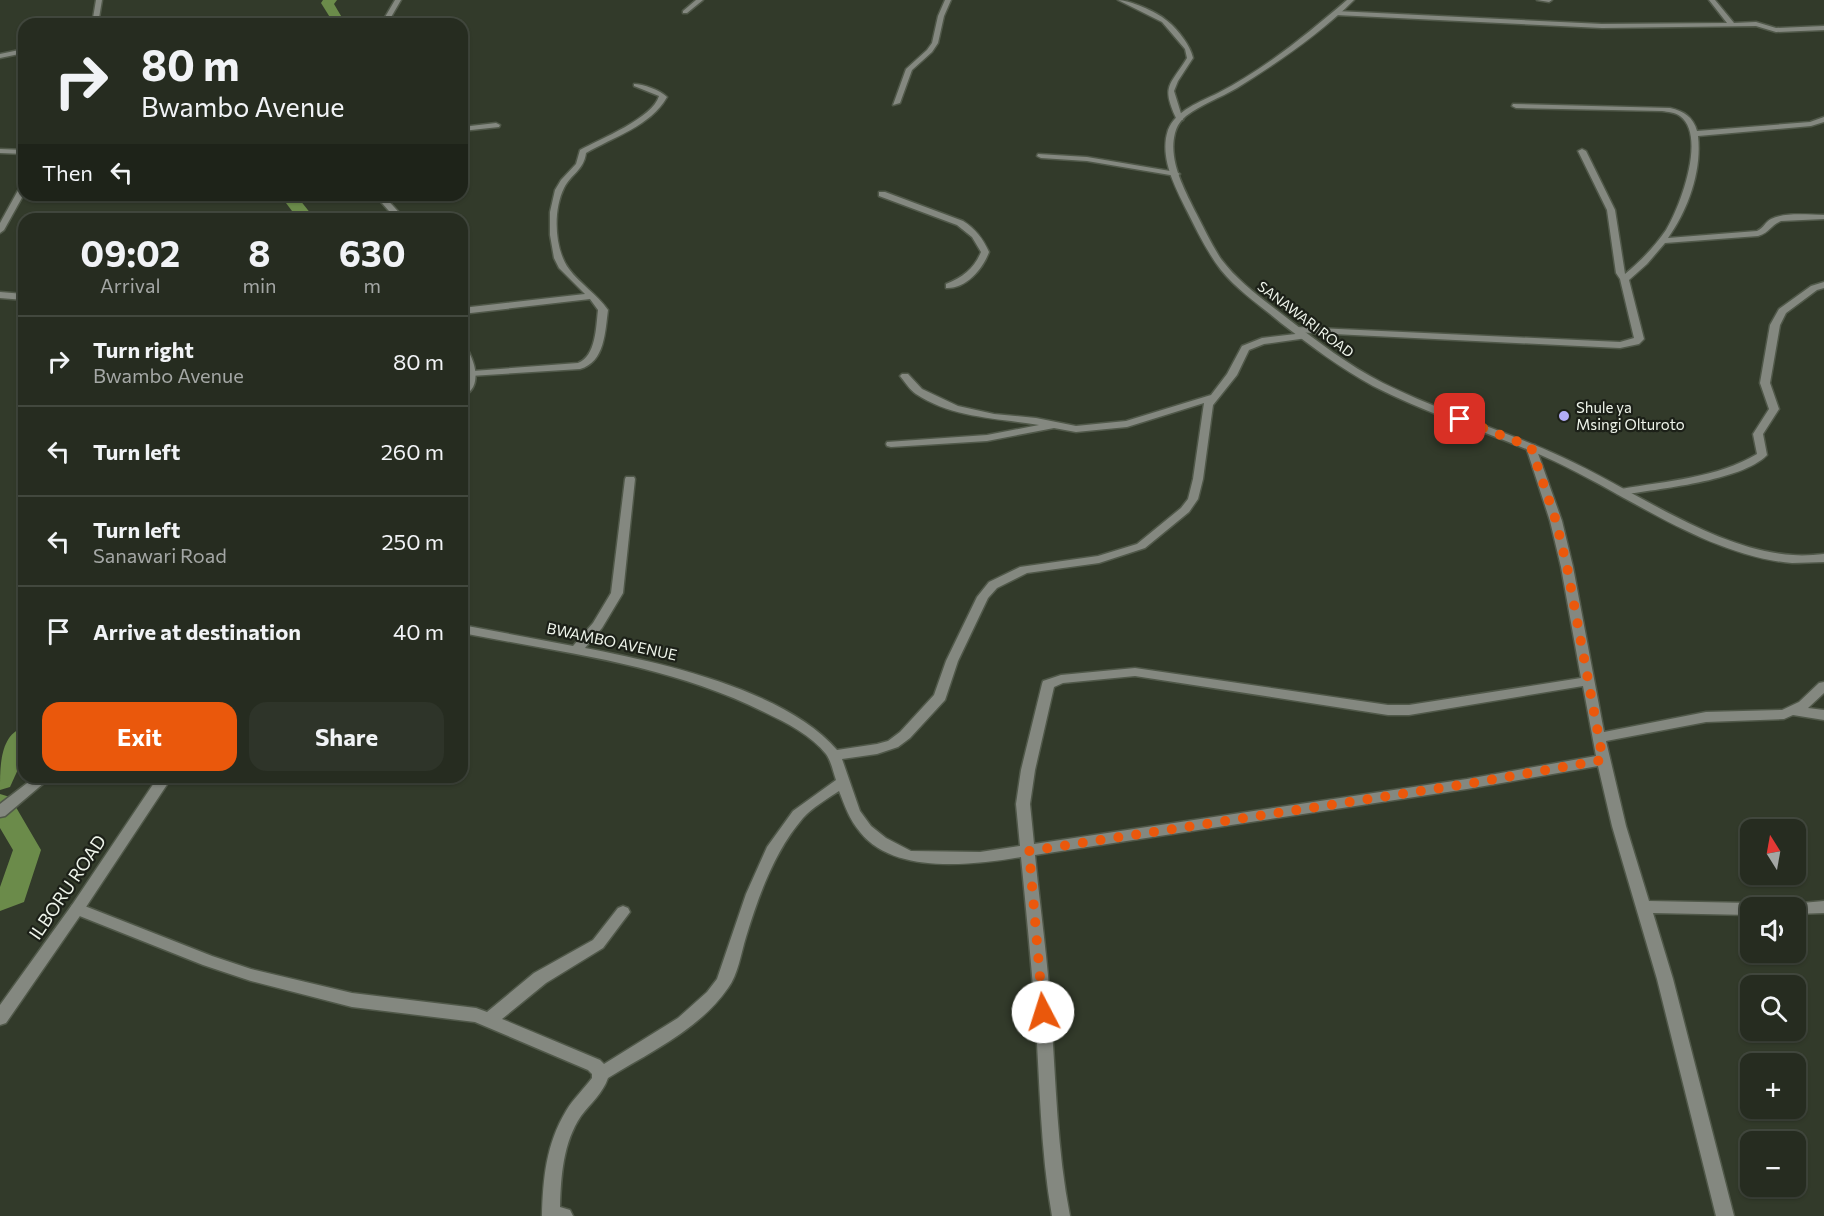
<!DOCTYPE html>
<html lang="en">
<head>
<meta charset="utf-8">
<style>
  :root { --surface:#262c20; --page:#2e3429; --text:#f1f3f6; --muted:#a4a7a5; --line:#42483e; --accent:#ea580c }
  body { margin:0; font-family:Commissioner,sans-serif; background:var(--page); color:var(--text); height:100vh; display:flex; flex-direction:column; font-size:22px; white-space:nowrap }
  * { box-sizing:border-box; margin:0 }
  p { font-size:20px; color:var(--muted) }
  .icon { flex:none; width:33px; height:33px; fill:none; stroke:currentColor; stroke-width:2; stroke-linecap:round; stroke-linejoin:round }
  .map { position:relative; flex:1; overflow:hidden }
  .panel { position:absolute; left:18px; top:213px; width:450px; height:570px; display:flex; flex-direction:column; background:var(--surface); border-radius:18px; box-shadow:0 2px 4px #0004,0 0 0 2px var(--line) }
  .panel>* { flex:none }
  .guide { position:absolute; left:18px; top:18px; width:450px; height:183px; border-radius:18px; box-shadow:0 2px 4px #0004,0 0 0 2px var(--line); background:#262c20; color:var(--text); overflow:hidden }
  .needle { width:39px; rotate:349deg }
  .fabs { position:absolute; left:1740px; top:819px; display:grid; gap:12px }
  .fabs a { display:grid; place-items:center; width:66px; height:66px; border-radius:12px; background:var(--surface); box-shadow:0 2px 4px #0004,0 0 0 2px var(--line); font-size:30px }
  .pin { position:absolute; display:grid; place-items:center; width:51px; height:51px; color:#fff; margin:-26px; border-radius:12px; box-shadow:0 3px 9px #0006 }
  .me { position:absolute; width:66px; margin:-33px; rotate:355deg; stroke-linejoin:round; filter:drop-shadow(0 0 4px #0008) }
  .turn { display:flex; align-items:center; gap:21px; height:126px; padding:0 24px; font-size:27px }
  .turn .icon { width:78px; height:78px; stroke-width:2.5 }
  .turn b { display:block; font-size:42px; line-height:51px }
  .then { display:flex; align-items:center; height:57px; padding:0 24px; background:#0003; gap:12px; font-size:22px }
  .eta { display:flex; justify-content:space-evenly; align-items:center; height:102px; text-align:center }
  .eta b { font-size:36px; font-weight:700; line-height:42px }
  .button { display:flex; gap:12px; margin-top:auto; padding:12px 24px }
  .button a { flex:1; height:69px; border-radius:18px; background:var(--accent); color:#fff; font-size:24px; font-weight:700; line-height:69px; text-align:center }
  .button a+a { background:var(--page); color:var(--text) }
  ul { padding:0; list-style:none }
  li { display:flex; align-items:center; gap:18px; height:90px; padding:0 24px; border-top:2px solid var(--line) }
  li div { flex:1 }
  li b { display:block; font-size:22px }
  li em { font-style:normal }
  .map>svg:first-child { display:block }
</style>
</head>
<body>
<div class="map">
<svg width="1824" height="1216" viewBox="0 0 1824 1216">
  <rect width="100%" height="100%" fill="#323a2a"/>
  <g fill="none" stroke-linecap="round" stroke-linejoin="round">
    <g fill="#6b8b4a" fill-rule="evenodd">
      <polygon points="323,0 337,0 334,4 344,21 342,24 325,24 331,19 321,3"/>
      <polygon points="280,195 296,195 315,219 298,219"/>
      <path d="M24,727V756L10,787L0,790C0,765 0,735 24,727Z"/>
      <polygon points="0,794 10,797 41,850 24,902 0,911 0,887 13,850 0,828"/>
    </g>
    <defs>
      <g id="minor">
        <polygon points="96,0 102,0 98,24 92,24"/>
        <polygon points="696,0 703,0 687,13 683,13 683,11"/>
        <polygon points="945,0 951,0 944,16 938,43 932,52 912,70 900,103 893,105 906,69 927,50 932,43 938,16"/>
        <path d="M1118,0C1129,0 1157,12 1166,20C1176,27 1191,46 1193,58L1178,81L1174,91L1183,120L1176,118C1161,85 1170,86 1187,58L1185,49L1162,22Z"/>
        <polygon points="1537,0 1552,0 1549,2"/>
        <polygon points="1709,0 1715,0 1734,23 1756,22 1776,28 1824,26 1824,30 1776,32 1756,26 1602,28 1336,15 1333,13 1336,11 1602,24 1727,23"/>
        <polygon points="175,21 176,22 173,24 139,24 142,22"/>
        <polygon points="24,49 24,53 0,58 0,54"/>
        <path d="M634,84C643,84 660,90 667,97C651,126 613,137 586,153C584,170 571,174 564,188C553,210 554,249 569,269C580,284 597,294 608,310C605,332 605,362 580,369L470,376V372L473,371L578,363C596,356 596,327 598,310L590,299L462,314V308L585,294L559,268L554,258L550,235V212L555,190L561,180L576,164L580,150C600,139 653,118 659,96L634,86Z"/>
        <path d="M1513,104L1670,108C1684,111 1693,117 1697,131L1810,122L1824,117V122L1811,126L1698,136C1702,171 1688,210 1668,238L1757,231C1764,228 1765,222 1771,219C1786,212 1808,215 1824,215V219L1781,221C1770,225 1771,232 1758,236L1665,243L1647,264L1629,280L1644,339L1639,344L1620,348L1293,332V328L1296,327L1620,342L1634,338L1620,279L1616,273L1607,210L1578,151L1582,149L1586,151L1615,210L1625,274C1641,261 1655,246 1666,230C1680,207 1707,136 1680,116C1675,112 1668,112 1662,111L1516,108L1512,106Z"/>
        <polygon points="496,123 500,125 499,127 462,131 462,127"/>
        <polygon points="0,149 24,150 24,154 0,153"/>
        <polygon points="1038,154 1087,157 1176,172 1180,174 1176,176 1087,161 1041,158 1037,156"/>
        <polygon points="21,185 24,185 24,194 4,230 0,233 0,223"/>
        <path d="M879,192H885L963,221C976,229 983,239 989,252C983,269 966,289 946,288V284C963,277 974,269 981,252L972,237L957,225L879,196Z"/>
        <path d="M1824,282V288L1817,290L1786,313L1780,325L1770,383L1779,409L1763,434L1767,455C1742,481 1657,489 1621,495L1617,494L1616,492L1621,489C1666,481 1717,478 1757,454L1753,434L1769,409L1760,383L1770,325L1779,309L1811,286Z"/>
        <polygon points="0,292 24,294 24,300 0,298"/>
        <path d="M1304,333L1309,336L1307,338L1264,344L1249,350L1237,375L1213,405L1203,479L1198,499L1189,512L1145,548L1099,563L1027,573L997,588L988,598L958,661L945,700L910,738L898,747L877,754L842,759L860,811L871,826L886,838L911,851L980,852L1020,846L1016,804L1021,770L1042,684L1043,681L1061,675L1135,668L1388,705H1409L1581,678L1561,567L1550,521L1526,447L1527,445H1535L1562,521L1573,567L1604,732L1706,712L1782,710L1799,702L1819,683L1824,682V693L1808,708L1824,710V720L1793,715L1784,719L1706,722L1606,741L1626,826L1649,901L1750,903L1757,908H1750V915L1653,913L1673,979L1734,1216H1716L1657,979L1612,826L1598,766L1467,789L1035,855C1040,908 1048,962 1051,1015C1056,1082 1057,1150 1070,1216H1052C1040,1148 1040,1080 1035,1012C1031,960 1026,909 1021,857C973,865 894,875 860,832C849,819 845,806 839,791C827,799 813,807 803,818C774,852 759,895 746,937C741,953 738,975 728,988C699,1030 650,1052 608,1078C603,1093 590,1104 581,1116C563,1143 561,1175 560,1207L570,1210L573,1216H542C543,1179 546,1144 566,1111C573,1099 584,1089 592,1078V1074L588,1070L475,1022L352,1007L251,981L203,965L72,913L70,909L72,905L77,903L212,956L251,969L352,993L476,1008L487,1012L534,973L593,940L618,908L623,906L628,908L630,912L603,948L546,983L502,1019L600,1060L604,1064L678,1018L707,992L717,979L746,894L767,847L793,811L836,780C833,771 831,761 826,754C812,736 787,723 766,713C671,665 565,653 462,633V625L573,646L593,623L611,593L625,479L626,477H634L635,479L623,593L602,628L585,648C659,662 786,690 837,750L877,744L888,741L900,732L934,695L946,661L977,597L989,582L1020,567L1098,556L1137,544L1181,508L1188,499L1193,479L1204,403L1127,427L1076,432L1054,428L987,441L891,447L887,446L886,444L887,442L987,435L1039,425C997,418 952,418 916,394C910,390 905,382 900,376L902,374H908L922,389L958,406L994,414L1036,418L1076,426L1126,421L1211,395L1227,374L1242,346L1262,338ZM1135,676L1388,715H1409L1583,686L1596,756L1467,779L1034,844L1030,804L1035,770L1054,687L1063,683Z"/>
        <polygon points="35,777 51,777 5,816 0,817 0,804"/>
        <polygon points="1824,901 1824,913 1796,914 1796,908 1789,908 1791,904"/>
      </g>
      <g id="tertiary">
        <polygon points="395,0 401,0 387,24 381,24"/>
        <path d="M1347,0H1354C1320,34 1277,63 1237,88C1220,98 1202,104 1186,116C1180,121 1177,126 1175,133C1168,160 1184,189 1196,213C1204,228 1211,244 1221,259C1239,283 1264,300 1287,318C1318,342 1348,365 1383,383C1441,412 1503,430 1562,457C1633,489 1714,550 1793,555C1803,556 1814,555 1824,554V562C1814,562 1803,563 1792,563C1708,556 1629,496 1554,461C1495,434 1431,416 1373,386C1340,368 1311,346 1281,323C1261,306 1238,291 1221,270C1207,252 1197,231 1187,211C1175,187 1159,157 1168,130C1176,110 1200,102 1218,93C1265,69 1307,34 1347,0Z"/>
        <polygon points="375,195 383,195 405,219 396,219"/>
        <path d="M462,344L465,345C475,361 484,387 462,397C462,388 466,382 466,373C466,363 462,354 462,344Z"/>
        <polygon points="158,777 172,777 82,913 6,1023 0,1025 0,1005 72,905"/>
      </g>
    </defs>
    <use href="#minor" stroke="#505849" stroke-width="3"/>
    <use href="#tertiary" stroke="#505849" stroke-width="3"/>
    <use href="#minor" fill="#848880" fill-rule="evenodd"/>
    <use href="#tertiary" fill="#848880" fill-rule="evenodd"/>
  </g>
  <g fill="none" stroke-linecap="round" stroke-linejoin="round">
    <polyline stroke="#ea580c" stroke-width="10" stroke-dasharray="0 18" points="1043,1012 1029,851 1467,784 1603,760 1567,567 1556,521 1531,447 1460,419"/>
  </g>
  <circle fill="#b3adf9" stroke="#1c2018" stroke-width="2" cx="1564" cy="416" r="6"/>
  <g text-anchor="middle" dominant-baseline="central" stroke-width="4.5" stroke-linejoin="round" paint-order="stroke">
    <g font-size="14" fill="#eff5eb" stroke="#1c2018">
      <text transform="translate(1306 319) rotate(37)">SANAWARI ROAD</text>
    </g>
    <g font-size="15" fill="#eff5eb" stroke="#1c2018" text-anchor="start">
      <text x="1576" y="407">Shule ya<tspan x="1576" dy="17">Msingi Olturoto</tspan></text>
    </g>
    <g font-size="15" fill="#eff5eb" stroke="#1c2018">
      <text transform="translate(612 641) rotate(12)">BWAMBO AVENUE</text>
    </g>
    <g font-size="18" fill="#eff5eb" stroke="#1c2018">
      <text transform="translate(67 887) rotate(-56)">ILBORU ROAD</text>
    </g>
  </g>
</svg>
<div class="fabs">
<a><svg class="needle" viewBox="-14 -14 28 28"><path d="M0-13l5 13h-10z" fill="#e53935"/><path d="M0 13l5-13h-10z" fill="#a4a7a5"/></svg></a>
<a><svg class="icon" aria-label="sound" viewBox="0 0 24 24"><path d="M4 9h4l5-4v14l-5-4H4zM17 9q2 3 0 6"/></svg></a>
<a><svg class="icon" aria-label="search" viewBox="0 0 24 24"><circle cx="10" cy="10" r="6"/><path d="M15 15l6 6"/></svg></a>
<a>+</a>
<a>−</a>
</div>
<div class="pin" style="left:1460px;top:419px;background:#d93025"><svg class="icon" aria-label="arrive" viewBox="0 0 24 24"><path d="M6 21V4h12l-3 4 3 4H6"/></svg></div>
<svg class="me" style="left:1043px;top:1012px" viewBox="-20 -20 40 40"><circle r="19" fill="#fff"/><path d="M0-13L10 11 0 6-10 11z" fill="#ea580c"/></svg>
<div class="guide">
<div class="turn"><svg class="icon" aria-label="right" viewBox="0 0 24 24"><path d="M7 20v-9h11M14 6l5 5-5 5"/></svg><div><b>80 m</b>Bwambo Avenue</div></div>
<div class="then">Then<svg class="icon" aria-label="left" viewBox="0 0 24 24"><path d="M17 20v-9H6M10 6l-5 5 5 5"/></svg></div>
</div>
<section class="panel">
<div class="eta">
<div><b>09:02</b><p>Arrival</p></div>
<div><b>8</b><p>min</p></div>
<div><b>630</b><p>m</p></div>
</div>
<ul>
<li><svg class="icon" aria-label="right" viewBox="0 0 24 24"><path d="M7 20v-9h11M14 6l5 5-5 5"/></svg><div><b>Turn right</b><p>Bwambo Avenue</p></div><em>80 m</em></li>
<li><svg class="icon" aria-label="left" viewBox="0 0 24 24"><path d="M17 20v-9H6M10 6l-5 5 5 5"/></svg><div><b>Turn left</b></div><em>260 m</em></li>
<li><svg class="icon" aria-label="left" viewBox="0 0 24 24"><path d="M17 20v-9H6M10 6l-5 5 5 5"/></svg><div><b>Turn left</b><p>Sanawari Road</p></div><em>250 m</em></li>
<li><svg class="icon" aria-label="arrive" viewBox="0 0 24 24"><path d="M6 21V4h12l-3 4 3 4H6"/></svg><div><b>Arrive at destination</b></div><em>40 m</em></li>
</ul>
<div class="button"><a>Exit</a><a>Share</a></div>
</section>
</div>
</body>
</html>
